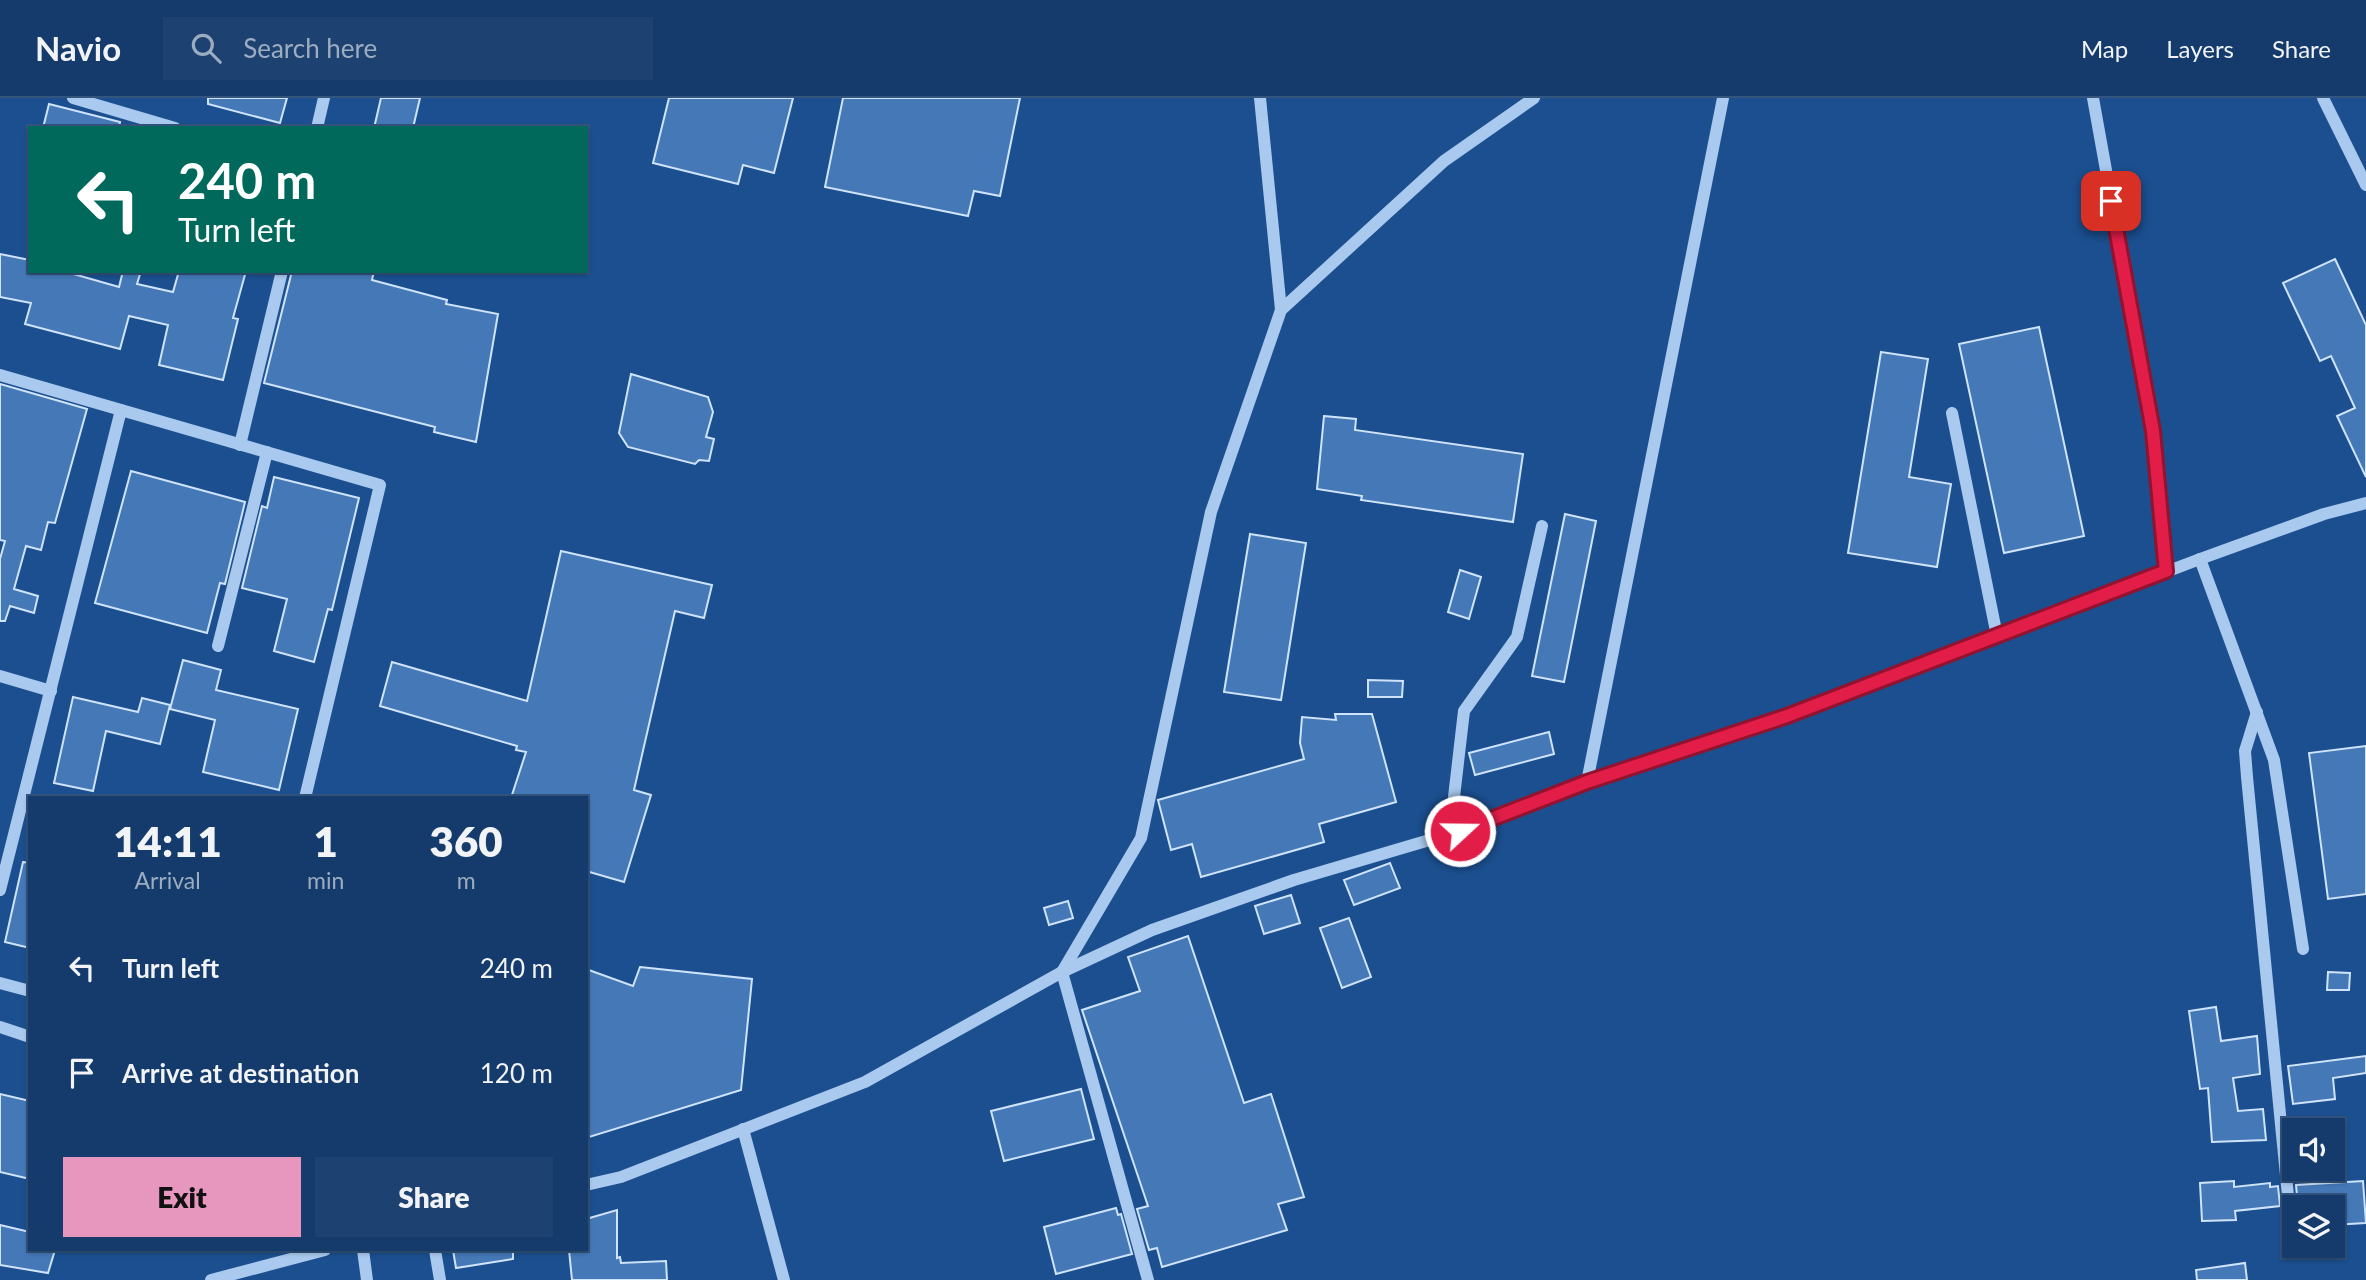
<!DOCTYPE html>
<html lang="en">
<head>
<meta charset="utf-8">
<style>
  :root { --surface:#143b6b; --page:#1d4271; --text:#f1f3f6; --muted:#9dadc1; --line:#33557e; --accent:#e797bd }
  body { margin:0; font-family:Lato,sans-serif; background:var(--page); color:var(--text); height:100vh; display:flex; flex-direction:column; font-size:26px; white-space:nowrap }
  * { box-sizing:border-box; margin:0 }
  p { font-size:23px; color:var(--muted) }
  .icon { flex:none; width:38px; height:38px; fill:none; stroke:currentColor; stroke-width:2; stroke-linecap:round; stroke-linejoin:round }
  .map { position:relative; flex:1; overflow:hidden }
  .drawer { position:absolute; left:28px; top:698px; width:560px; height:455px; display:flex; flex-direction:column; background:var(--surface); border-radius:0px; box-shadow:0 2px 5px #0004,0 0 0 2px var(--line) }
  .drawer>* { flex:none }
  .banner { position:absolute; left:28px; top:28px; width:560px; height:147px; border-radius:0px; box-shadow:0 2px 5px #0004,0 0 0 2px var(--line); background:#00695c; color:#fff; overflow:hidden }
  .fabs { position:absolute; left:2282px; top:1020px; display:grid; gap:14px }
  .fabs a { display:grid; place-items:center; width:63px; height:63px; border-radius:0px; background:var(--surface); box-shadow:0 2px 5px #0004,0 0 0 2px var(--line); font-size:35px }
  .pin { position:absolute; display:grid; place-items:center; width:60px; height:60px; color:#fff; margin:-30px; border-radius:14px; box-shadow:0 4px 10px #0006 }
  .me { position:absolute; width:77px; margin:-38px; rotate:69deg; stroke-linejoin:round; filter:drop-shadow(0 0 5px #0008) }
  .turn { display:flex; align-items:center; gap:24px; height:147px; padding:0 35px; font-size:32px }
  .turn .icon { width:91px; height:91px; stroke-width:2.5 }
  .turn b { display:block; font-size:49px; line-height:60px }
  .eta { display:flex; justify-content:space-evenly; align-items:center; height:119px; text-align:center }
  .eta b { font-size:42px; font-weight:800; line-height:49px }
  .cta { display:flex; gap:14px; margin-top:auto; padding:14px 35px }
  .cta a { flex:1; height:80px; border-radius:0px; background:var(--accent); color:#111; font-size:28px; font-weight:800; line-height:80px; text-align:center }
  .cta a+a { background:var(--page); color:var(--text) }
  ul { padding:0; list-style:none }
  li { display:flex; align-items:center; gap:21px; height:105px; padding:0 35px }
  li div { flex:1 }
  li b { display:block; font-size:26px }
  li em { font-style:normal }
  header { display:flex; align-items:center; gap:42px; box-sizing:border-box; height:98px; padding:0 35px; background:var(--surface); border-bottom:2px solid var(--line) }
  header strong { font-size:33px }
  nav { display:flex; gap:38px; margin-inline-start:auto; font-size:24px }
  .search { width:490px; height:63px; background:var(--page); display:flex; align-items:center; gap:18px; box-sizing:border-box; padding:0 24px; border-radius:0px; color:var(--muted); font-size:26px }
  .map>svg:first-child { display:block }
</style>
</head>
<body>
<header>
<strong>Navio</strong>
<div class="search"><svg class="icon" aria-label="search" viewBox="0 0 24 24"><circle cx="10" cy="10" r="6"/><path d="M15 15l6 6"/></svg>Search here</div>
<nav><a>Map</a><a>Layers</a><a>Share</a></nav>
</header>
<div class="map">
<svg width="2366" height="1182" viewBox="0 0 2366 1182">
  <rect width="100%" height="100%" fill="#1b4f8f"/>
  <g fill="#4478b7" stroke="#cfe3fa" stroke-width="2">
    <polygon points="208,0 287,0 280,25 208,6"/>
    <polygon points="381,0 420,0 413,30 374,30"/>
    <polygon points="669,0 793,0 774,75 743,67 738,86 653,65"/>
    <polygon points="843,0 1020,0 1000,98 974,93 968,118 825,89"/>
    <polygon points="49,6 120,24 119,30 43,30"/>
    <polygon points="0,156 30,162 30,173 63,173 119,189 123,173 141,173 137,186 173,194 179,173 246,173 233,220 238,221 223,282 159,267 168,227 129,218 120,251 25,226 31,205 0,199"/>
    <polygon points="2335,161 2366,227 2366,379 2337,318 2355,310 2331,258 2320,263 2283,185"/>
    <polygon points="292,173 374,173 372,182 447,202 446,206 498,216 476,344 434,334 435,329 264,285"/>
    <polygon points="2039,229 2084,438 2004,455 1959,246"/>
    <polygon points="1881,254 1928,261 1909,379 1951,386 1937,469 1848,455"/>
    <polygon points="631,276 708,299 713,314 706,339 714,341 709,363 699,362 695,366 628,349 619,335"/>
    <polygon points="0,286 87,311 55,425 48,424 41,452 26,448 14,491 38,498 34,515 10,508 5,523 0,523 0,461 5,443 0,442"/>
    <polygon points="1324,318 1356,321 1355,332 1523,356 1513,424 1361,402 1362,398 1317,391"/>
    <polygon points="131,373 245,404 225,486 220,485 207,535 95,505"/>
    <polygon points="274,379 359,400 332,512 328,511 314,564 274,553 287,501 242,490 262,408 267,410"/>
    <polygon points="1565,416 1596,423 1564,584 1532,578"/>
    <polygon points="1250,436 1306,445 1281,602 1224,594"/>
    <polygon points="561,453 712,487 704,520 675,513 634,692 651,697 624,784 586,773 586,700 511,700 526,654 516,652 517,648 380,608 392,564 527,603"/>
    <polygon points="1460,472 1481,479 1469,521 1448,514"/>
    <polygon points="183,562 221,572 216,592 298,611 279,692 203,674 215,622 170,611"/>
    <polygon points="1368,582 1403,583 1402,599 1368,599"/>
    <polygon points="73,599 138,614 142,600 170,607 160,646 106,633 93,693 54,685"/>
    <polygon points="1335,616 1372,616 1396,704 1319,726 1324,744 1201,779 1192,746 1171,752 1158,702 1304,661 1300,645 1302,619 1336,622"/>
    <polygon points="1549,634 1554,656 1475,677 1469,655"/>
    <polygon points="2366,648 2366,796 2328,801 2309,655"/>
    <polygon points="23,764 30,765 30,850 5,844"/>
    <polygon points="1390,765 1400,790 1354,807 1344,782"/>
    <polygon points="1291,797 1300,825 1264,836 1255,808"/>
    <polygon points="1068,803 1073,820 1049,827 1044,810"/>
    <polygon points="1349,820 1371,879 1342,890 1320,830"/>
    <polygon points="1188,838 1244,1005 1271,996 1304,1099 1278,1106 1287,1132 1162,1169 1157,1150 1149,1152 1137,1111 1148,1108 1082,912 1140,893 1128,859"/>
    <polygon points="640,869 752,881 741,992 586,1040 586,871 633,888"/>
    <polygon points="2328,874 2350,875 2349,892 2327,892"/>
    <polygon points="2216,909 2221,943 2257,938 2260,976 2233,980 2238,1013 2263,1011 2266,1042 2212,1044 2208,990 2200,991 2189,913"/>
    <polygon points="2366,958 2366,975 2333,980 2335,1001 2293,1006 2288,968"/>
    <polygon points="1081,991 1094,1041 1004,1063 991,1013"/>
    <polygon points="0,996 30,1003 30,1081 0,1074"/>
    <polygon points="2234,1083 2234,1089 2270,1085 2270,1089 2278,1088 2280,1108 2235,1113 2236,1122 2202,1123 2200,1085"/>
    <polygon points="2363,1083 2366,1125 2333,1127 2333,1110 2298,1110 2296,1087"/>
    <polygon points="1116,1110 1118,1117 1121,1116 1132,1156 1056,1176 1044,1129"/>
    <polygon points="617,1112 617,1160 620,1159 621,1165 666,1163 667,1182 572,1182 569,1152 586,1152 586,1121"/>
    <polygon points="0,1127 30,1134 30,1152 55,1152 48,1175 0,1167"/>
    <polygon points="453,1152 513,1152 513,1161 456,1170"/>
    <polygon points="2245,1165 2247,1182 2197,1182 2196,1172"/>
  </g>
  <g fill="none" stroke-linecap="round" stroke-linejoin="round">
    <g stroke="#a9c9ee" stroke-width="12">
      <polyline points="73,0 175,30"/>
      <polyline points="1260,0 1281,212"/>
      <polyline points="2093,0 2153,333 2166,473"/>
      <polyline points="2323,0 2366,87"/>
      <polyline points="317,30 324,0"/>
      <polyline points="0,277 380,387 305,700"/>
      <polyline points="1952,315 1997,538"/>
      <polyline points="240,347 282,173"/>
      <polyline points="2200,461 2274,662 2303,851"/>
      <polyline points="218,548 267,354"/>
      <polyline points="0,578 51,593"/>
      <polyline points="2257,614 2245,653 2247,679 2293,1149"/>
      <polyline points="1587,684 1723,0"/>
      <polyline points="1460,733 1454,699 1464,613 1517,539 1542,428"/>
      <polyline points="0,792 121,312"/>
      <polyline points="0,885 30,893"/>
      <polyline points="0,929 30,939"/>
      <polyline points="743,1031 784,1182"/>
      <polyline points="586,1087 621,1079 865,984 1062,874 1152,832 1294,782 1460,733 1587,684 1787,618 2200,461 2324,416 2366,405"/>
      <polyline points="363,1152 367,1182"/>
      <polyline points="435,1152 440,1182"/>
      <polyline points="211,1182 325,1152"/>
      <polyline points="1148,1182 1062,874 1141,740 1211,414 1281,212 1444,63 1534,0"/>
    </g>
  </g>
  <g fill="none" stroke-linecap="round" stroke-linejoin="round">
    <defs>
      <polyline id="route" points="1460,733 1587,684 1787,618 2166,473 2153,333 2111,103"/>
    </defs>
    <use href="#route" stroke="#92132f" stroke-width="18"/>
    <use href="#route" stroke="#e11d48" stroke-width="12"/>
  </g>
</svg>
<div class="fabs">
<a><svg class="icon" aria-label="sound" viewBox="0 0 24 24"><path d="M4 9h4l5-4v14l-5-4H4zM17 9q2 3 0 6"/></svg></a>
<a><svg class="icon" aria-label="layers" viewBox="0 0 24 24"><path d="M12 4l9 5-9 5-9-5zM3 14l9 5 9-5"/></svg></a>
</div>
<div class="pin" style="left:2111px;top:103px;background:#d93025"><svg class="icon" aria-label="arrive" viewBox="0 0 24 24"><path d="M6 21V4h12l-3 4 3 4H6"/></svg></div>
<svg class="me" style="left:1460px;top:733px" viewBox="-20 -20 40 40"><circle r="17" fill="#e11d48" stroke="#fff" stroke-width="3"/><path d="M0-11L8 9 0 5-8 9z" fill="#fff"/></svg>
<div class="banner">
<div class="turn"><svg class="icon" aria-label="left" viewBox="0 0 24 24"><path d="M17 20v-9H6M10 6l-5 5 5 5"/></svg><div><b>240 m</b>Turn left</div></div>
</div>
<section class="drawer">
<div class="eta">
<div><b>14:11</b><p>Arrival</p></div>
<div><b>1</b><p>min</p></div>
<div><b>360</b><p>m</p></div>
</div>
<ul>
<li><svg class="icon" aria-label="left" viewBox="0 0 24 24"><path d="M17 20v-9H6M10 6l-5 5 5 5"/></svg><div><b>Turn left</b></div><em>240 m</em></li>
<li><svg class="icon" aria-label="arrive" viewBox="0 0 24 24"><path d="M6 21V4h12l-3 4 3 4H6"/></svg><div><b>Arrive at destination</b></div><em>120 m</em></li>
</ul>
<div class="cta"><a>Exit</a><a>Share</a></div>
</section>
</div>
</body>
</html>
